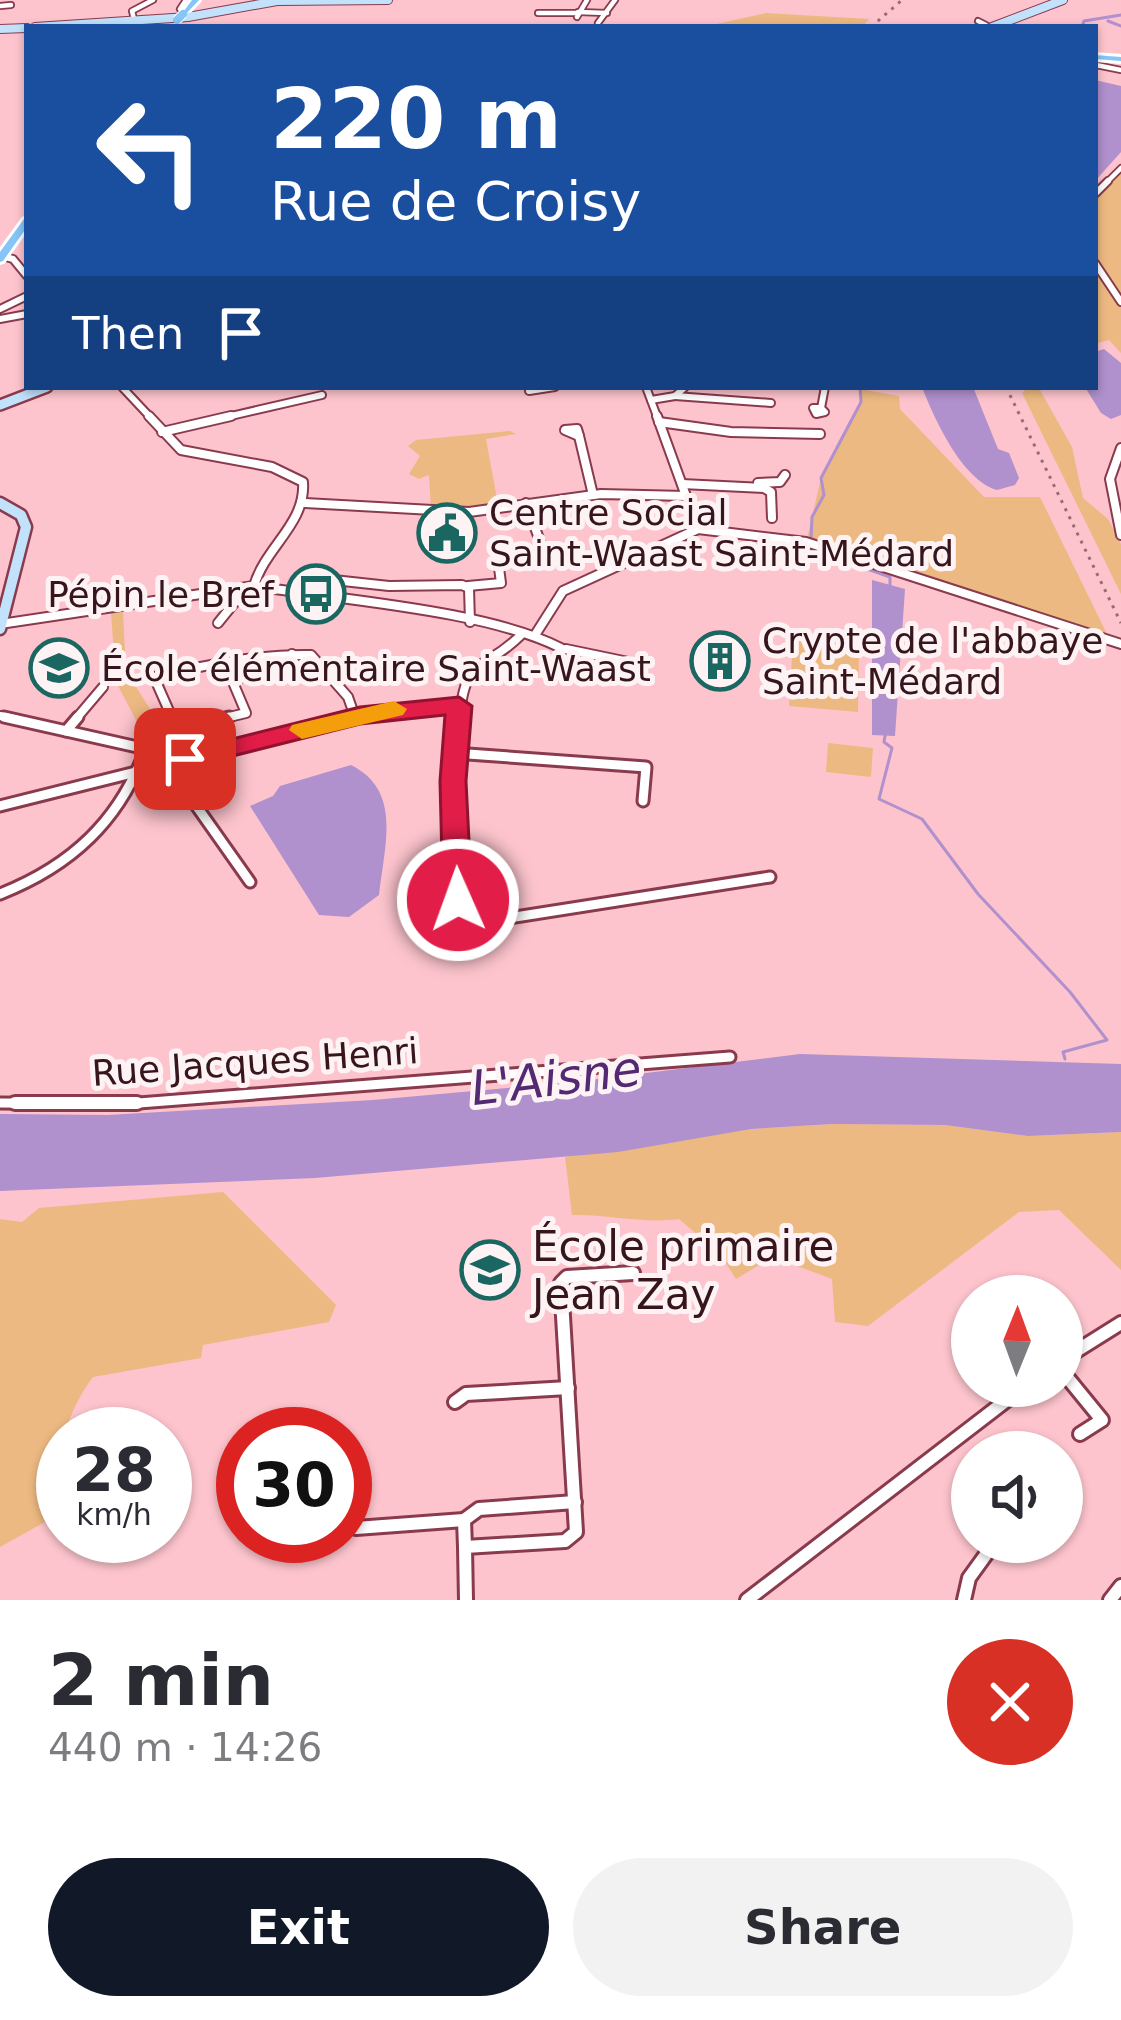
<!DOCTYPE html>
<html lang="en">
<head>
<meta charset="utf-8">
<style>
  :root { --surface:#fff; --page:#f2f2f3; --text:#2b2b33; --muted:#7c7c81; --accent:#111827 }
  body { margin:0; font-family:"DejaVu Sans",sans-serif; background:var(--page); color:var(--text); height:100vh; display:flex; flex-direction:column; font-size:45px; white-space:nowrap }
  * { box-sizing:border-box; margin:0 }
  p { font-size:39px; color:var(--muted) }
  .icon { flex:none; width:66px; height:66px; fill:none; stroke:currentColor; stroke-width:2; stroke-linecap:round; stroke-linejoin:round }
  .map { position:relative; height:1600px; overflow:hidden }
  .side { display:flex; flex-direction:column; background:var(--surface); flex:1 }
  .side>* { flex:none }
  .hud { position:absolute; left:24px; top:24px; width:1074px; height:366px; border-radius:0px; box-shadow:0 3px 9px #0004; background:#1a4fa0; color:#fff; overflow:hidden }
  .needle { width:78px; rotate:1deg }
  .tools { position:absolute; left:951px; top:1275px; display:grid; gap:24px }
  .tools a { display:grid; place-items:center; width:132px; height:132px; border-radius:50%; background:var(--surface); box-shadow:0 3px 9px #0004; font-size:60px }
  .speed { position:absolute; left:36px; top:1407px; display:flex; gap:24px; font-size:60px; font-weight:700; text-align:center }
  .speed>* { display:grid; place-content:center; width:156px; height:156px; border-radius:50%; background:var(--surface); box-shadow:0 3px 9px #0004; line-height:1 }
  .speed small { font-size:30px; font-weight:400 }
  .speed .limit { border:18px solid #d22; background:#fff; color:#111 }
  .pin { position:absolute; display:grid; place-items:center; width:102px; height:102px; color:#fff; margin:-51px; border-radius:24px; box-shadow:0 6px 18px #0006 }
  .me { position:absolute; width:132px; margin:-66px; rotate:358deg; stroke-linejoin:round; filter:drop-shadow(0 0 9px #0008) }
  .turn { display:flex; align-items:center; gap:42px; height:252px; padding:0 48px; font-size:54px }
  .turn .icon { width:156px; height:156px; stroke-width:2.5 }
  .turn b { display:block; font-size:84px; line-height:102px }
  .then { display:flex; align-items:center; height:114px; padding:0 48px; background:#0003; gap:24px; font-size:45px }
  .round { display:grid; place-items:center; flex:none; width:126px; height:126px; border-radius:63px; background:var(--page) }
  .summary { display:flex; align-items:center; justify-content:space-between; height:204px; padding:0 48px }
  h1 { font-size:72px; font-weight:800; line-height:90px }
  .action { display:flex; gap:24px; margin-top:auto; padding:24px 48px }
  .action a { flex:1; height:138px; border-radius:72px; background:var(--accent); color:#fff; font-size:48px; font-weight:800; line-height:138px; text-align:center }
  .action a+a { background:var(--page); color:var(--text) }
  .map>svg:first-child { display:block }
</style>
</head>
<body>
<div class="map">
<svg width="1121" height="1600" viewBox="0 0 1121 1600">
  <rect width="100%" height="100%" fill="#fdc4cd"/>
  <g fill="#edb982">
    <polygon points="766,13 869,19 862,27 703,27"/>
    <polygon points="1121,173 1121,353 1109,340 1095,344 1095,200"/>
    <polygon points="1028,387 1040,390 1072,447 1083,498 1108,519 1121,544 1121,594 1022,393"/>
    <polygon points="860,389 899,396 900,409 984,497 1040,497 1107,634 807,539 821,478 861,403"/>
    <polygon points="510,431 516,434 486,439 498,504 431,509 429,475 419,479 409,474 420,456 408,446 416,440"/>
    <polygon points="123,612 126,671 174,747 147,741 116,682 111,613"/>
    <polygon points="793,640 859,645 858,712 789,706"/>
    <polygon points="828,743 873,748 871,777 826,772"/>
    <path d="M832,1124L945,1125L1028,1136L1121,1132V1270L1059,1210L1019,1212L868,1326L835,1322L832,1279L797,1266L766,1248L761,1264L736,1279L720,1254L679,1219C644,1224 607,1214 572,1215L565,1157L751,1129Z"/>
    <path d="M223,1192L336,1305L329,1322L203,1345L201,1358L93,1377C73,1404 66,1427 58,1459L63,1460V1512L0,1547V1219L22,1222L39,1208Z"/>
  </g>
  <g fill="#b090cd">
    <polygon points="1095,80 1121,86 1121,152 1095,181"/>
    <polygon points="1104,349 1121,363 1121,415 1111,419 1101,413 1085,387 1095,387 1095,352"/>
    <path d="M922,387H973L998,449L1009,453L1019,478L1015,485L997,490C962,480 934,418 922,387Z"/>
    <polygon points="872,580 905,589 895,736 872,735"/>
    <path d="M351,765C403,791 384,846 379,895L349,917L319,915L250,806L273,796L280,786Z"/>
    <polygon points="800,1054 1121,1064 1121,1132 1028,1136 945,1125 832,1124 751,1129 618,1152 315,1178 0,1191 0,1114 108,1115 373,1100 573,1082"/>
  </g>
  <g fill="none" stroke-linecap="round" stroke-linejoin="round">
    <g stroke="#b090cd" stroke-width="3">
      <polyline points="1108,21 1121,26"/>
      <polyline points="1082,27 1084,21 1121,15"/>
      <polyline points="811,540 812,517 824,495 821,478 861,402 860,387"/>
      <polyline points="810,549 890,577 890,588"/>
      <polyline points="885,736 884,742 892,748 879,799 922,819 978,894 1070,992 1107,1040 1063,1052 1065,1059"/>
    </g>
    <defs>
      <g id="street-far4">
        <polyline points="186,0 180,9 186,11"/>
        <polyline points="0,6 11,5"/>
        <polyline points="578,12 607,13"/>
        <polyline points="538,13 577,13"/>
        <polyline points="577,17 587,0"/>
        <polyline points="134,19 132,11 153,0"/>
        <polyline points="978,21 986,25"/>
        <polyline points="598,23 615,0"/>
        <polyline points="1096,65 1121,70"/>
        <polyline points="1105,184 1121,168"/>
      </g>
      <g id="street-far3">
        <polyline points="1095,194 1108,181"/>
        <polyline points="2,256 13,259 27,276"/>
        <polyline points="1095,263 1121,302"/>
        <polyline points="0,309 27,296"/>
        <polyline points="0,319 27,314"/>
        <polyline points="122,387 152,419"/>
        <polyline points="529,387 529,391 555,387"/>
        <polyline points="646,387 658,419"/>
        <polyline points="675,396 771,403"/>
        <polyline points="651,400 675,396 685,387"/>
        <polygon points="813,408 821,408 825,412 816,414"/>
        <polyline points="821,408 825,387"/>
        <polyline points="218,419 322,395"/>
      </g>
      <g id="street-far2">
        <path d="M149,416L181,450L272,467L303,482C306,524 265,547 254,586"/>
        <polyline points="657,416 698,529"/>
        <polyline points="659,422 731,432 820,434"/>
        <polygon points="577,429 579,436 565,430"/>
        <polyline points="162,432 231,416"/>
        <polyline points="579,436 593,495"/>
        <polyline points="1121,448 1110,479 1121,535"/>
        <polyline points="758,483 780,482 785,475"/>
        <polyline points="682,484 764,488 771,492 772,518"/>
        <polyline points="305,503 469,512 601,494 686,496"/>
        <polyline points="526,503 541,544"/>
        <polyline points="698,529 806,542 1121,644"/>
        <polyline points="306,577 389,586 462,585 469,588 470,622"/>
        <path d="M254,586C341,600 486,610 561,648"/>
        <polyline points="468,586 501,583 499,568"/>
        <polyline points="218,623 235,602 235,592"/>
        <polyline points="0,624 254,586"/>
        <polyline points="535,635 563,591 698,529"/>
        <polyline points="566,649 643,665"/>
        <polyline points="231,680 286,667 292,654"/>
        <polyline points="0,716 18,720"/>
        <polyline points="75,720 103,687"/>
        <path d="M173,720L154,677C206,665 257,654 311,655L348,697L355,717"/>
        <polyline points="217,720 246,713 224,661"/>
        <polyline points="344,720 459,706"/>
        <path d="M459,720C466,652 481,675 522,634"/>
      </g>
      <g id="street-far1">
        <polyline points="4,717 182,757"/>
        <polyline points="172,717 185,747 181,756"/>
        <polyline points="459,717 453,781 458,926 770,877"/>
        <polyline points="175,730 229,717"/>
        <polyline points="66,731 78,717"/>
        <polyline points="454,753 646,767 643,801"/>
        <polyline points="176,762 195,804 250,882"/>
        <polyline points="0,806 356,717"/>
        <path d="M0,894C71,866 120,821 146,748"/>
        <polyline points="0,1103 126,1104 730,1057"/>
      </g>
      <g id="street">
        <polyline points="15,1103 137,1103"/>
        <polyline points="1062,1360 1121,1323"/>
        <polyline points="1062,1371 1102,1420 1080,1434"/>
        <polyline points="455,1402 466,1394 568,1388"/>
        <polyline points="464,1520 479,1509 575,1502"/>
        <polyline points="356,1528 464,1520 465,1547"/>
        <polyline points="466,1600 465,1547 565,1541 576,1532 561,1283 567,1277 633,1273"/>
        <polyline points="747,1600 1025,1386"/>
        <polyline points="964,1600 969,1578 995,1542"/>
        <polyline points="1110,1600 1121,1586"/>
      </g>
      <g id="secondary-far2">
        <polyline points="35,27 188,17 277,1 388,0"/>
        <polyline points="992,27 1063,0"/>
        <polyline points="0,29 27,28"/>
      </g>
      <polyline id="secondary-far1" points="0,405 47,387"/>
      <polyline id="secondary" points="0,503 21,515 26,527 0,629"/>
      <g id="primary">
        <polygon points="192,0 199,0 185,15 181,15"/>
        <polygon points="1095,55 1121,57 1121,61 1095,59"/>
        <polygon points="27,218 27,227 3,261 0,262 0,252 24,219"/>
      </g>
    </defs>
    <use href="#street-far4" stroke="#8a3a4d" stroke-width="8"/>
    <use href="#street-far3" stroke="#8a3a4d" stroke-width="10"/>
    <use href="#street-far2" stroke="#8a3a4d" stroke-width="12"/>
    <use href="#street-far1" stroke="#8a3a4d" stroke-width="15"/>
    <use href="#street" stroke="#8a3a4d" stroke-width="18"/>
    <use href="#secondary-far2" stroke="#8a3a4d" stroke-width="10"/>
    <use href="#secondary-far1" stroke="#8a3a4d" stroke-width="14"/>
    <use href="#secondary" stroke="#8a3a4d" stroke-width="15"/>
    <use href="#primary" stroke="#fff" stroke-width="6"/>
    <use href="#street-far4" stroke="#fff" stroke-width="4.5"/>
    <use href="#street-far3" stroke="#fff" stroke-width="6"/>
    <use href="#street-far2" stroke="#fff" stroke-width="8"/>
    <use href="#street-far1" stroke="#fff" stroke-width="9"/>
    <use href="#street" stroke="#fff" stroke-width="12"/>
    <use href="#secondary-far2" stroke="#c2e2fc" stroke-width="8"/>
    <use href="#secondary-far1" stroke="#c2e2fc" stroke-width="9"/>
    <use href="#secondary" stroke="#c2e2fc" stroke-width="10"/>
    <use href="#primary" fill="#86c5f8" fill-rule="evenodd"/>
    <g stroke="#996c74" stroke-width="3" stroke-dasharray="3 6" stroke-linecap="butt">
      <polyline points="871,27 902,0"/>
      <polyline points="1006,387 1121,623"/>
    </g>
    <defs>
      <polyline id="primary-bridge" points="177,20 183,14"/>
    </defs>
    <use href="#primary-bridge" stroke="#fff" stroke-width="10" stroke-linecap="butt"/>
    <use href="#primary-bridge" stroke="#86c5f8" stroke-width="8"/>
  </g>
  <polygon fill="#e11d48" stroke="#92132f" stroke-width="3" points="459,697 472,706 466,781 472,900 458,911 443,900 440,781 445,715 360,724 185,768 172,759 176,753 360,707"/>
  <polygon fill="#f59e0b" points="394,701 407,709 403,715 302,739 289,730 292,725"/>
  <defs>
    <symbol id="civic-ring" viewBox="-11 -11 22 22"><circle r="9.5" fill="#fdf3f5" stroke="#1a6661" stroke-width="1.5"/><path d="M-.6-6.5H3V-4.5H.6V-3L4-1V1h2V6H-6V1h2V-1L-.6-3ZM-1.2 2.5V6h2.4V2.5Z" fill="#1a6661"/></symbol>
    <symbol id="bus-ring" viewBox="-11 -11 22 22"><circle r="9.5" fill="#fdf3f5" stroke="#1a6661" stroke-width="1.5"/><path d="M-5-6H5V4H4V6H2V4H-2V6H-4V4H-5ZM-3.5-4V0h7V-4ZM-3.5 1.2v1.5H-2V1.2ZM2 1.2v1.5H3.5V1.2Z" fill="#1a6661"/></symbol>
    <symbol id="building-ring" viewBox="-11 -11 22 22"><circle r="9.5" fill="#fdf3f5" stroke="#1a6661" stroke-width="1.5"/><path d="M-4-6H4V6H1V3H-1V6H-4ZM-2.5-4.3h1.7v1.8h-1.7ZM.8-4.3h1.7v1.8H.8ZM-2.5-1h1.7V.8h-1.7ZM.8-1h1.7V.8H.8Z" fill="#1a6661"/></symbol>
    <symbol id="school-ring" viewBox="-11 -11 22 22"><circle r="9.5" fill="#fdf3f5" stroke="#1a6661" stroke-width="1.5"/><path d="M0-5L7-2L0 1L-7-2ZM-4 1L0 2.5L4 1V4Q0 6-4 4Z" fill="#1a6661"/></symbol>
  </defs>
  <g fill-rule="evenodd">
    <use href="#civic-ring" x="414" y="500" width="66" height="66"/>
    <use href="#bus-ring" x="283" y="561" width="66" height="66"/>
    <use href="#building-ring" x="687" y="628" width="66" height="66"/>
    <use href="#school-ring" x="26" y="635" width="66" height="66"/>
    <use href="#school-ring" x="457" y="1237" width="66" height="66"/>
  </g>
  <g text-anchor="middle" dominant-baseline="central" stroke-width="10" stroke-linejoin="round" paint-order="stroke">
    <g font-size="36" fill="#37151d" stroke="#fdf3f5" text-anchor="start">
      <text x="489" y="512">Centre Social<tspan x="489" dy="41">Saint-Waast Saint-Médard</tspan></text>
      <text x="274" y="594" text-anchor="end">Pépin le Bref</text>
      <text x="762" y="640">Crypte de l'abbaye<tspan x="762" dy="41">Saint-Médard</tspan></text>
      <text x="101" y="668">École élémentaire Saint-Waast</text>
    </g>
    <g font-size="36" fill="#37151d" stroke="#fdf3f5">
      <text transform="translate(255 1062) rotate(-4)">Rue Jacques Henri</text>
    </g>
    <g font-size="42" fill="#37151d" stroke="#fdf3f5" text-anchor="start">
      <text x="532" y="1246">École primaire<tspan x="532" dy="48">Jean Zay</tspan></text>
    </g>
    <g font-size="48" font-style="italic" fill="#532973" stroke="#fdf3f5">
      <text transform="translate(556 1078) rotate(-7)">L'Aisne</text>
    </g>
  </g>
</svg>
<div class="tools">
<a><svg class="needle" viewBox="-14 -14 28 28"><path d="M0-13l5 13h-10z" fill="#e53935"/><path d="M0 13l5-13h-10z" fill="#7c7c81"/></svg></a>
<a><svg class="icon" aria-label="sound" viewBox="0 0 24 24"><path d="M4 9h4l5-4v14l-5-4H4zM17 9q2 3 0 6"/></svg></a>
</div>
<div class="speed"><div>28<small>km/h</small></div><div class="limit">30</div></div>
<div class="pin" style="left:185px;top:759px;background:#d93025"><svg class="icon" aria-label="arrive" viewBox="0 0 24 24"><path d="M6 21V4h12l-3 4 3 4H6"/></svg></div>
<svg class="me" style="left:458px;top:900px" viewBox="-20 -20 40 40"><circle r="17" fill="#e11d48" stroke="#fff" stroke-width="3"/><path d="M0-11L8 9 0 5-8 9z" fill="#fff"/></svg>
<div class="hud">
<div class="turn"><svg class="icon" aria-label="left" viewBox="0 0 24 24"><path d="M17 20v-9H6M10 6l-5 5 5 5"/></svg><div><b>220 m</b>Rue de Croisy</div></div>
<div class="then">Then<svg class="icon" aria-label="arrive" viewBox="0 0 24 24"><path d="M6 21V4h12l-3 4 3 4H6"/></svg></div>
</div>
</div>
<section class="side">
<div class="summary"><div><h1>2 min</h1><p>440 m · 14:26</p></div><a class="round" style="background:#d93025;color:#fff"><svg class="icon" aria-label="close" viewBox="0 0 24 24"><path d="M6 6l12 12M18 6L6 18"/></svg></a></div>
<div class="action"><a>Exit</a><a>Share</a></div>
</section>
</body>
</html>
